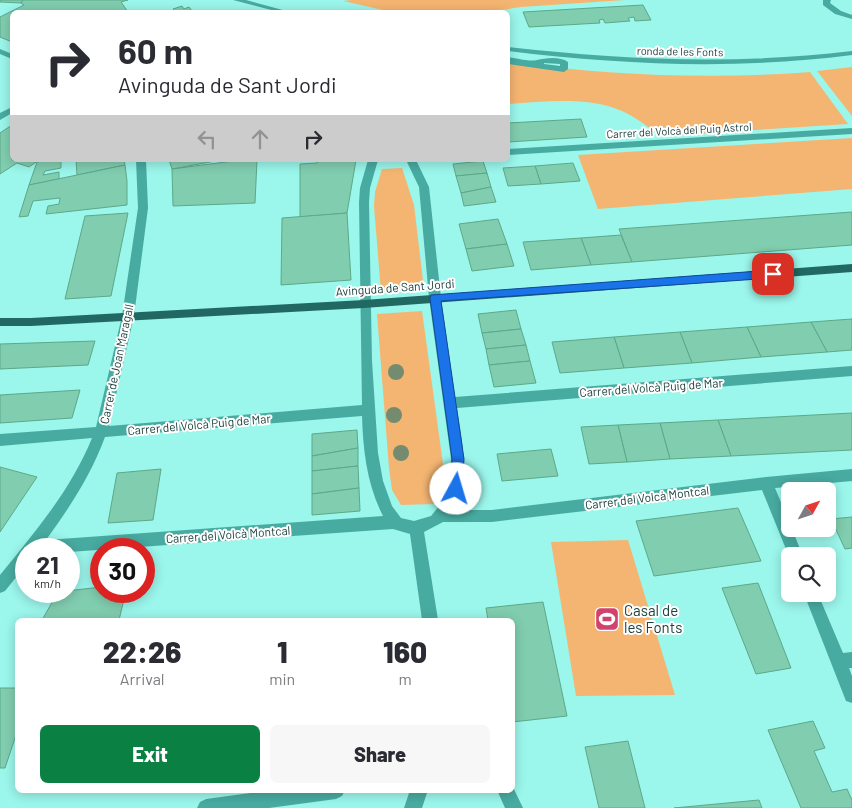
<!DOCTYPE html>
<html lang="en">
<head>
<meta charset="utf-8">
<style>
  :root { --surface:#fff; --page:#f7f7f7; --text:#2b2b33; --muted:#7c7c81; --accent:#0b8043 }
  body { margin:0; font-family:Barlow,sans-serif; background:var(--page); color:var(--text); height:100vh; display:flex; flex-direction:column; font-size:19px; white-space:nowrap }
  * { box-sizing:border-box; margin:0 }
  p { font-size:16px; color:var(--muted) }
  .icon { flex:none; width:28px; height:28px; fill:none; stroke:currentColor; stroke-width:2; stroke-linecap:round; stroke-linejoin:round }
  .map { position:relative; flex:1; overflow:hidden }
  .panel { position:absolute; left:15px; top:618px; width:500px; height:175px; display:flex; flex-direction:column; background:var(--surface); border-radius:8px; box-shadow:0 2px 12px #0003 }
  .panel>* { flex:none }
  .guide { position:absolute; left:10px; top:10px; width:500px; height:152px; border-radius:8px; box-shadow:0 2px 12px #0003; background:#fff; color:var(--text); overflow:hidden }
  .needle { width:32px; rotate:50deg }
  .buttons { position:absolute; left:781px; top:482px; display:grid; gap:10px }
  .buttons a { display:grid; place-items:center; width:55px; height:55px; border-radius:8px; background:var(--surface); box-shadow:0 2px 12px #0003; font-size:25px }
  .speed { position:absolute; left:15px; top:538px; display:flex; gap:10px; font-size:25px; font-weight:700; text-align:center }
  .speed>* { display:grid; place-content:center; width:65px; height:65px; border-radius:50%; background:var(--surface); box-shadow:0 2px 12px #0003; line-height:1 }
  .speed small { font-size:12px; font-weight:400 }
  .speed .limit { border:8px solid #d22; background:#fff; color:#111 }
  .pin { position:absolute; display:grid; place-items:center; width:42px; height:42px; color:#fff; margin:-21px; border-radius:10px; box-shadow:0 2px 8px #0006 }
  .me { position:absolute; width:55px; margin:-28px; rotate:6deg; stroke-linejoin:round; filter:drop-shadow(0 0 4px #0008) }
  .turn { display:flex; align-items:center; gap:18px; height:105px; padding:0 25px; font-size:22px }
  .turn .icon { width:65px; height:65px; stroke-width:2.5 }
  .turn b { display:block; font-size:35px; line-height:42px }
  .lanes { display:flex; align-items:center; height:48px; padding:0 25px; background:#0003; justify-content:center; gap:25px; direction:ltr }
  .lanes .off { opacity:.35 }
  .eta { display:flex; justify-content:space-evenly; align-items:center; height:85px; text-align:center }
  .eta b { font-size:30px; font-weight:800; line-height:35px }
  .action { display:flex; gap:10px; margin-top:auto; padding:10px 25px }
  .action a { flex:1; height:58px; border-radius:8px; background:var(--accent); color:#fff; font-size:20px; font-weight:800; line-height:58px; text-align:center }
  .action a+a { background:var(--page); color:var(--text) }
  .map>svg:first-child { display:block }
</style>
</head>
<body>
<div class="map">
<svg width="852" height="808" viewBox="0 0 852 808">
  <rect width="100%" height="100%" fill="#9bf6eb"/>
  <g fill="#f5b572">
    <polygon points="351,0 625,0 521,7 488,12 408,12 383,10 343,1"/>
    <path d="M508,62C608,75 709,80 810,72L848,124L661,136C649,128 636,117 622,111C586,96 545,102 508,104Z"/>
    <polygon points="852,67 852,116 817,71"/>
    <polygon points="852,138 852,189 598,209 578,155"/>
    <polygon points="402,168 414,205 424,289 381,292 374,206 375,192 382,169"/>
    <polygon points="422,311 443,464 442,490 434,504 401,505 392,490 389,468 377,314"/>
    <polygon points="628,540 675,695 576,696 551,542"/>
  </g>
  <g fill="#81cdaf" stroke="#5ca88a">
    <polygon points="0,0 23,0 21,3 0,2"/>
    <polygon points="23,0 128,0 121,2 128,12 12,12 12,42 0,37 0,17 24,5 21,3"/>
    <polygon points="643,5 651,20 635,21 634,17 628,18 630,21 605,23 603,19 599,20 600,23 529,27 523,12"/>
    <polygon points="182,6 184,9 189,7 193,12 176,12 173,9"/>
    <polygon points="581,119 587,137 508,142 508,123"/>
    <polygon points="12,125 12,160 39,160 29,167 17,163 0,174 0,133"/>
    <polygon points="47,160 61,160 61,168 45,171 43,175 59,172 59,179 29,185 37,162"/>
    <polygon points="76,160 124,160 125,165 77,175"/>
    <polygon points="169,160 221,160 172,169"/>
    <polygon points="241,160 257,160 255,203 173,206 172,169"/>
    <polygon points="317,160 356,160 347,213 300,217 300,164 317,163"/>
    <polygon points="483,161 487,173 456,176 453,164"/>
    <polygon points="573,163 580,181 541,184 535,166"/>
    <polygon points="125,165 127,181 127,205 46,214 48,206 59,204 60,198 33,201 28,216 19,217 29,185"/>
    <polygon points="535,166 541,184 508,186 503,168"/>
    <polygon points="487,173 491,187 461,193 456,176"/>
    <polygon points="491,187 496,202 464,206 461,193"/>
    <polygon points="852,212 852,245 632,262 619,229"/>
    <polygon points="128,213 111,296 65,299 85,216"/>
    <polygon points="347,213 351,280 281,285 282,218"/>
    <polygon points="498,219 507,244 466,249 459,224"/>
    <polygon points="621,235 632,262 591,265 581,238"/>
    <polygon points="581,238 591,265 531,270 523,242"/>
    <polygon points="507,244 514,266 472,271 466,249"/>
    <polygon points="516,310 521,329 482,333 478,314"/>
    <polygon points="852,319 852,350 827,352 811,322"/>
    <polygon points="811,322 827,352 761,357 747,327"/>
    <polygon points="747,327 761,357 692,363 680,332"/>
    <polygon points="521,329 526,345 486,349 482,333"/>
    <polygon points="680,332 692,363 624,368 614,337"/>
    <polygon points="614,337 624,368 560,373 552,342"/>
    <polygon points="95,341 88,365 0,369 0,344"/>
    <polygon points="526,345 530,361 489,365 486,349"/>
    <polygon points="530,361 536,383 494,387 489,365"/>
    <polygon points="80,390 72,418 0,423 0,395"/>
    <polygon points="852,413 852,450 731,456 718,420"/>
    <polygon points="718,420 731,456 670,459 660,423"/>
    <polygon points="660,423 670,459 627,462 618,425"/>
    <polygon points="618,425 627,462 589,464 581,427"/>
    <polygon points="357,430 358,448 312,456 312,434"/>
    <polygon points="358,448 358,466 312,471 312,456"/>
    <polygon points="551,449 558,476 502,481 497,454"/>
    <polygon points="358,466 359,488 312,494 312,471"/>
    <polygon points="0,467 37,477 0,532"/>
    <polygon points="161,469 153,520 108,523 117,473"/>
    <polygon points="359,488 360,511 312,515 312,494"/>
    <polygon points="738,508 761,561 654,576 636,521"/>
    <polygon points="852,517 852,548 845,549 831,519"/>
    <polygon points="758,583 791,668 756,674 722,588"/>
    <polygon points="101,587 101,591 126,591 119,620 42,620 58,592"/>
    <polygon points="543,602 567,716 512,722 512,620 488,620 486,608"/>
    <polygon points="0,688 18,688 18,729 5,768 0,768"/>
    <polygon points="813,721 825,748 814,751 832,792 847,789 852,800 852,808 801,808 768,730"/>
    <polygon points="628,741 645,808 599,808 585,747"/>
    <polygon points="759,800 762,808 674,808"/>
  </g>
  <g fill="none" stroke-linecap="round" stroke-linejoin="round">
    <polygon fill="#48aba1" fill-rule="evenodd" points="823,0 831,0 830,3 841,11 852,15 852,19 835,14 823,5"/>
    <g fill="#48aba1" fill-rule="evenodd">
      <polygon points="233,0 246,0 290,12 279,12"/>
      <path d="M508,47C623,60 736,65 852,51V55C736,70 623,65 508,51Z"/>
      <polygon points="0,49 12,54 12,59 0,54"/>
      <path d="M508,57C516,58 529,62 537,60C545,58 560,56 568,62V69L564,72L508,64ZM544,63L560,64V66L544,64Z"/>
      <polygon points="12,107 12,113 0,120 0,113"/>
      <polygon points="852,128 852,134 508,155 508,149"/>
      <path d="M136,160H146L148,208L134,316L109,426L362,405L359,202L360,188L368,160H378L370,188L369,202L372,361L378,453L383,481L392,506L401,518L414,521L431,516L444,500L450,482L451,459L429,298L419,187L406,160H416L429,187L441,298L455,397L852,366V376L457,408C462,443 471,477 453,510H492L766,477L852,469V481L775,488L790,524V529H792L803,556H790V559L762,490L492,522H443L424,532L438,620H422L410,534L393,529L69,552V549H26V565L5,591L0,593V575C35,532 71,490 92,438L0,446V434L96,427L122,316L138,208ZM362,416C363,450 367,485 383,516L46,540C70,507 91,475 105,437Z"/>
      <polygon points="804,594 818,594 843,653 852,652 852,668 849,668 852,676 852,703 846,701"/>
      <polygon points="512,785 523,808 505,808 497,790 512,790"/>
      <polygon points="273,790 345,790 342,796 336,799 269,808 197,808 200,802 206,799"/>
      <polygon points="410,790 428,790 422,808 404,808"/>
    </g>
    <polygon fill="#216862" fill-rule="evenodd" points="852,264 852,272 364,308 31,326 0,326 0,318 31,318 364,300"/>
  </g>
  <g fill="#748b70">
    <circle cx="396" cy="372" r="8"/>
    <circle cx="394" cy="415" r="8"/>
    <circle cx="401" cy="453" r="8"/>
  </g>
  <polygon fill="#1a73e8" stroke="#114b97" points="773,270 778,274 773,278 441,301 464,459 462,489 460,493 456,495 452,493 450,489 452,459 430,298 431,295"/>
  <defs>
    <symbol id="stadium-square" viewBox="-11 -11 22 22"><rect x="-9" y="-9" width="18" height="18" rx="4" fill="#d1436d" stroke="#fff"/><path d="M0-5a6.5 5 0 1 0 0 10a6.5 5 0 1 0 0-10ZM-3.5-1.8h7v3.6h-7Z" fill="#fff"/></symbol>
  </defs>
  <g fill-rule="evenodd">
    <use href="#stadium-square" x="593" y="605" width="28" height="28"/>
  </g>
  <g text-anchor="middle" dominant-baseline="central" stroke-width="4" stroke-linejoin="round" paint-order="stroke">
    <g font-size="11" fill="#1a403c" stroke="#fff">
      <text transform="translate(680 51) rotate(1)">ronda de les Fonts</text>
      <text transform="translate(679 130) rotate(-3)">Carrer del Volcà del Puig Astrol</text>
    </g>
    <g font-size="12" fill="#1a403c" stroke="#fff">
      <text transform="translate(395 287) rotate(-4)">Avinguda de Sant Jordi</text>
      <text transform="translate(116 364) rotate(-78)">Carrer de Joan Maragall</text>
      <text transform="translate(651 387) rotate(-4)">Carrer del Volcà Puig de Mar</text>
      <text transform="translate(199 424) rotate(-5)">Carrer del Volcà Puig de Mar</text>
      <text transform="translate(647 497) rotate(-7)">Carrer del Volcà Montcal</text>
      <text transform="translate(228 534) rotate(-4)">Carrer del Volcà Montcal</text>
    </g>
    <g font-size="15" fill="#1a403c" stroke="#fff" text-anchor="start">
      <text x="624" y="610">Casal de<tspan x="624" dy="17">les Fonts</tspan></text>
    </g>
  </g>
</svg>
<div class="buttons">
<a><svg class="needle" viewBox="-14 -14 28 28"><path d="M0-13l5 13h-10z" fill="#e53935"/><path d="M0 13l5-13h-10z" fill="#7c7c81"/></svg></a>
<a><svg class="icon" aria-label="search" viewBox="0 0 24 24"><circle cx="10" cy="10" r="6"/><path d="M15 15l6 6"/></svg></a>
</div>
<div class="speed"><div>21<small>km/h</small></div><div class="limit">30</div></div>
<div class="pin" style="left:773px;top:274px;background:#d93025"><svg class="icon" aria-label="arrive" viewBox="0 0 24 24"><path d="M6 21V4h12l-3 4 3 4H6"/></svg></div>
<svg class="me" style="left:456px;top:489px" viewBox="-20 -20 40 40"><circle r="19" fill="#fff"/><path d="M0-13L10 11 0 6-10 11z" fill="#1a73e8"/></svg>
<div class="guide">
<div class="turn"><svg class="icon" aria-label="right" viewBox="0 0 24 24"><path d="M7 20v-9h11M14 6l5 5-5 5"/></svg><div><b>60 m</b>Avinguda de Sant Jordi</div></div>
<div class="lanes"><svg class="icon off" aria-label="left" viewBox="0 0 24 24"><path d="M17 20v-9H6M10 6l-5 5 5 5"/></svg><svg class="icon off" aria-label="ahead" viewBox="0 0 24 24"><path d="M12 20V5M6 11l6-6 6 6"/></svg><svg class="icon" aria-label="right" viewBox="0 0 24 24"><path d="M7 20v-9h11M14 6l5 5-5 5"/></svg></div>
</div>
<section class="panel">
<div class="eta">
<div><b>22:26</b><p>Arrival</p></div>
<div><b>1</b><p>min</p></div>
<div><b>160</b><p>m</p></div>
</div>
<div class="action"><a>Exit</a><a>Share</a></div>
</section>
</div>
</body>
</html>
